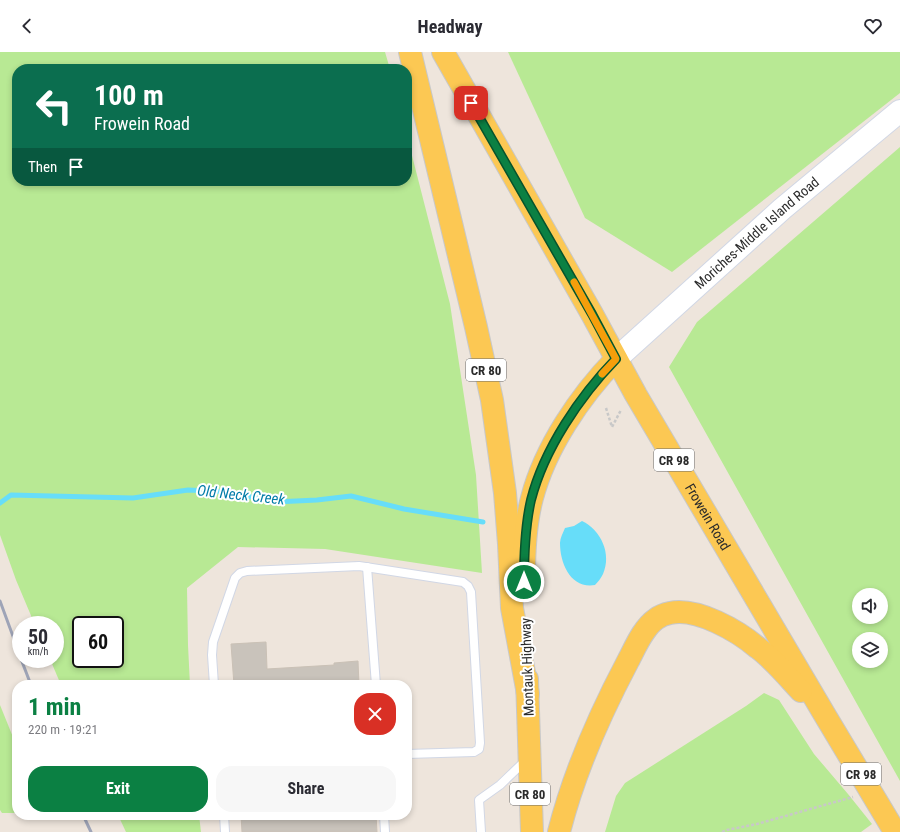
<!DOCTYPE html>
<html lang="en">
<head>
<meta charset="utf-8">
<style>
  :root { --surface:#fff; --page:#f7f7f7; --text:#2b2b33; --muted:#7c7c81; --accent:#0b8043 }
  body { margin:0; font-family:"Roboto Condensed",sans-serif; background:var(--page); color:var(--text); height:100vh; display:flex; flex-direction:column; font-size:15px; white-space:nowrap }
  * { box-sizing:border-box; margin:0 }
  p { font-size:13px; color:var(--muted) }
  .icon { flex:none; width:22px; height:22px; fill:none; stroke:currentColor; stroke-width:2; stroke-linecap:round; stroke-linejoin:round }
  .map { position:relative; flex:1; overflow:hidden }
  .details { position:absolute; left:12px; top:628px; width:400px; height:140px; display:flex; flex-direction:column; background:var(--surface); border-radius:16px; box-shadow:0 2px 6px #0003 }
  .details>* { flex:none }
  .hud { position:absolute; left:12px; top:12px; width:400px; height:122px; border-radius:16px; box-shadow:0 2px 6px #0003; background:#0b6e4f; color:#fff; overflow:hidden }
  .tools { position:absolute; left:852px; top:536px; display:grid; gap:8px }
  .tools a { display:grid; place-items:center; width:36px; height:36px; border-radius:50%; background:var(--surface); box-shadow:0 2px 6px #0003; font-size:20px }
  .speed { position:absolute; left:12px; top:564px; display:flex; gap:8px; font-size:20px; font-weight:700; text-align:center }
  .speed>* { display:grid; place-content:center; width:52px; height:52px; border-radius:50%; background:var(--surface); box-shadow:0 2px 6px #0003; line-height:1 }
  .speed small { font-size:10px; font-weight:400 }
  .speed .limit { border:2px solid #111; border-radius:6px; background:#fff; color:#111 }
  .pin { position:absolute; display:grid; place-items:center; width:34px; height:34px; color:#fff; margin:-17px; border-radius:8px; box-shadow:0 2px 6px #0006 }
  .me { position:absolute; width:44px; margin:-22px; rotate:0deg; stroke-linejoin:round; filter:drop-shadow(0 0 3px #0008) }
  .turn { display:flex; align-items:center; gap:14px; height:84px; padding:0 16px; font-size:18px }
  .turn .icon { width:52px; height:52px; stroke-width:2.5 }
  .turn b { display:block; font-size:28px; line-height:34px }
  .then { display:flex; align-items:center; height:38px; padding:0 16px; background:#0003; gap:8px; font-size:15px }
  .round { display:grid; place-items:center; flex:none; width:42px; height:42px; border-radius:16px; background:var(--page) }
  .head { display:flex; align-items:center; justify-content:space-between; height:68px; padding:0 16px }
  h1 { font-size:24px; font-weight:700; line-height:30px; color:var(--accent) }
  .primary-button { display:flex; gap:8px; margin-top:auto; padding:8px 16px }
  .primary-button a { flex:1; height:46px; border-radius:16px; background:var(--accent); color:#fff; font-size:16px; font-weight:700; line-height:46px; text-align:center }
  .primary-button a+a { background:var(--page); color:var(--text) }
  header { display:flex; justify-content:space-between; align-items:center; height:52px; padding:0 16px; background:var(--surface); font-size:18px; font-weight:700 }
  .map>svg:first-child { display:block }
</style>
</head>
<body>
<header><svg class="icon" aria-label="back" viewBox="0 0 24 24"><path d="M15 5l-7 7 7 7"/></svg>Headway<svg class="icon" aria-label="heart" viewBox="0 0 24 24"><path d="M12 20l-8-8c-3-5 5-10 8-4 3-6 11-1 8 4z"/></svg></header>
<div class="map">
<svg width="900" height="780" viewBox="0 0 900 780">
  <rect width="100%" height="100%" fill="#eee5dc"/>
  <g fill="#b8e994" fill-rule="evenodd">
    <path d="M0,0H385L390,17H17V129H407V84L450,252L476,423L482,521L325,497L238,495L187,536L188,593L190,633H61L50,607H55V573H35L16,528L0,483ZM81,573H115V607H81Z"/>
    <polygon points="508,0 900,0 900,41 672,220 585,166"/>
    <path d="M900,95V729L669,315L697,270ZM859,543H881V565H859ZM859,587H881V609H859Z"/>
    <polygon points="764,641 779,648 814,702 848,742 872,772 861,780 605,780 616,744 625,731 746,654"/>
    <polygon points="0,653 17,695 17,761 2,761 0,758"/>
    <polygon points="118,763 199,763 201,780 126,780"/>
  </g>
  <path fill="#67ddf9" d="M582,469C601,478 612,502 603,522C601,526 598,530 595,533C571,537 560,512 560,491C560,486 563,481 565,476L574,474Z"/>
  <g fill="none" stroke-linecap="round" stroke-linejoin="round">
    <polyline stroke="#67ddf9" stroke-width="5" points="0,451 11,443 133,446 188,438 229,440 275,450 317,448 351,444 404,457 483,470"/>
  </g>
  <g fill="#c9c3bb" stroke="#cac1b6">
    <polygon points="266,590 267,617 334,613 334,611 358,609 359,633 234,633 231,592"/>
    <polygon points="241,763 376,763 377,780 242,780"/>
  </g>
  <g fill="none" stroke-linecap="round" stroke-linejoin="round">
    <defs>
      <g id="service">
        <polyline points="367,515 376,633"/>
        <polyline points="214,633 212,603 213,590 235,526 240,521 247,519 359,514 463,530 468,534 471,540 480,691 479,697 474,700 407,702"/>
        <polyline points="224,763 225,780"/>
        <polyline points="384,763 385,780"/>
        <polyline points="481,780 479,748 500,733 526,708"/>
      </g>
      <g id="secondary">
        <path id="s1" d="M616,307L782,157L900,59"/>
      </g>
      <g id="primary">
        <polyline points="410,0 476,275 492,348 505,441 509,492 512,556 528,642"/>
        <path id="s2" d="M443,0L592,262L636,343L826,665L895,780"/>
        <path d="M524,525C524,499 525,472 532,446C545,396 580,344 616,307"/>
        <polyline points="527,627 532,780"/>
        <path d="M559,780C574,720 599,664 628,609C635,596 643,576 656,567C660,564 665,562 670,561C697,555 738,579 758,596C774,608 787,624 801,639"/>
      </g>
    </defs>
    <use href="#service" stroke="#d1d7e5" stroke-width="10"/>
    <use href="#secondary" stroke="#d1d7e5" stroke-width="24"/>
    <use href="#primary" stroke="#c8c8c8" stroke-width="24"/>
    <g stroke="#c8c8c8" stroke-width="2.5" stroke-dasharray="3 2" stroke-linecap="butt">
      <polyline points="606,356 612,375 621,358"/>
      <polyline points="722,780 727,778 757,772 853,745"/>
    </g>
    <use href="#service" stroke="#fff" stroke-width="8"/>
    <use href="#secondary" stroke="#fff" stroke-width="22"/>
    <use href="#primary" stroke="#fcc853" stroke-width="22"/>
    <g stroke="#9ea4b7" stroke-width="3">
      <polyline points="0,549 21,606"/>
      <polyline points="21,607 31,633"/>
      <polyline points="83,763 91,780"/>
    </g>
  </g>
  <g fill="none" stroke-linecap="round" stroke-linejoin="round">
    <defs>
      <path id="route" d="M471,51L592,262L616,307C580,344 544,397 531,448C525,474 524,502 524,530"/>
    </defs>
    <use href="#route" stroke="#07532c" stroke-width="10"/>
    <use href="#route" stroke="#0b8043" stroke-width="7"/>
    <polyline stroke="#f59e0b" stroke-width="7" points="574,230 616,307 602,322"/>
  </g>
  <g text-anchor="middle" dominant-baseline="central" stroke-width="4" stroke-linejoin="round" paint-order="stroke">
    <g fill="#fff" stroke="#6b6b6b" stroke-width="1">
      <rect x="466" y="307" width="40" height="22" rx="3"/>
      <rect x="654" y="397" width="40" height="22" rx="3"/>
      <rect x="841" y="711" width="40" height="22" rx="3"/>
      <rect x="510" y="731" width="40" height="22" rx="3"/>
    </g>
    <g font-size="13" font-weight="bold" fill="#2b2b2b">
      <text x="486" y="318">CR 80</text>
      <text x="674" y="408">CR 98</text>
      <text x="861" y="722">CR 98</text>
      <text x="530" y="742">CR 80</text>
    </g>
    <g font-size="14" fill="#2b2b2b" stroke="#fff">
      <text stroke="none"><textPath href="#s1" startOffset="189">Moriches-Middle Island Road</textPath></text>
      <text stroke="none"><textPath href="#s2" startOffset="535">Frowein Road</textPath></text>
      <text transform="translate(527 615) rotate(-92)">Montauk Highway</text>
    </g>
    <g font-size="15" font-style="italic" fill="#027ca8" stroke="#fff">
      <text transform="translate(241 443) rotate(6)">Old Neck Creek</text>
    </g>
  </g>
</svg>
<div class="tools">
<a><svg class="icon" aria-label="sound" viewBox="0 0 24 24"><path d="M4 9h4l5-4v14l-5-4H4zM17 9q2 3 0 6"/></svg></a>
<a><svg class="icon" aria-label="layers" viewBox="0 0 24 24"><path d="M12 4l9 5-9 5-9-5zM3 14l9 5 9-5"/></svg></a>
</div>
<div class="speed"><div>50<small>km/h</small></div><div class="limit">60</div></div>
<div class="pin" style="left:471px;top:51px;background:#d93025"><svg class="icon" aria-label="arrive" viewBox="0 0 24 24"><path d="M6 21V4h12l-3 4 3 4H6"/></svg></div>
<svg class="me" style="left:524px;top:530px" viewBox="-20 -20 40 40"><circle r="17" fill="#0b8043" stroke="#fff" stroke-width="3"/><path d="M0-11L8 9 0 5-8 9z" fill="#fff"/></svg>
<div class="hud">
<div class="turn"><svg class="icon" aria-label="left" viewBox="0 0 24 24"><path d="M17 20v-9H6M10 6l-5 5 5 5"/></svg><div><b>100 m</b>Frowein Road</div></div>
<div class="then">Then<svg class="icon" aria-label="arrive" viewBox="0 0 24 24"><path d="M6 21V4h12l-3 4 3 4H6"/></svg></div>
</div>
<section class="details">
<div class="head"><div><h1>1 min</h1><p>220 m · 19:21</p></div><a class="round" style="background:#d93025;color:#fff"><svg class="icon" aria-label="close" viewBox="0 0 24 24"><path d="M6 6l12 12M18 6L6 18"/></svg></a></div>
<div class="primary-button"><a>Exit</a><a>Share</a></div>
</section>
</div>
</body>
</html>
